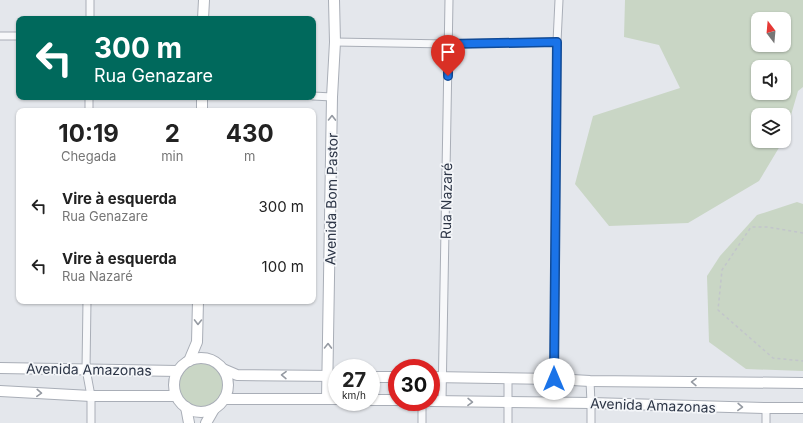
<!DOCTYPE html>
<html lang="pt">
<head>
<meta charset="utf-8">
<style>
  :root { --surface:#fff; --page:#f2f2f2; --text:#222; --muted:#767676 }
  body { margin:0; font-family:Inter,sans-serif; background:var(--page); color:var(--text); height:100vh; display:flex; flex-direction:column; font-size:15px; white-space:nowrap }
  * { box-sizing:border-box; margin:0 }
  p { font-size:13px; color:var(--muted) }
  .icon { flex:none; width:22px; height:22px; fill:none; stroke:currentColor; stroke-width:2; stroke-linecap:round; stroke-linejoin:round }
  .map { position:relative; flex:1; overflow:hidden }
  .drawer { position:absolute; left:16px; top:108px; width:300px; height:196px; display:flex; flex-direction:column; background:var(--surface); border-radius:8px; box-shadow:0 1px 3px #0004 }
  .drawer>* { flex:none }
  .top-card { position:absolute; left:16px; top:16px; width:300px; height:84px; border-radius:8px; box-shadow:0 1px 3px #0004; background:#00695c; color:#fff; overflow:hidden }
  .needle { width:26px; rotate:344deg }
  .fabs { position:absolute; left:751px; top:12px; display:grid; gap:8px }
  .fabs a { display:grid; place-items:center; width:40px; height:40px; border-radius:8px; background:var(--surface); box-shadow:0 1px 3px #0004; font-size:20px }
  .speed { position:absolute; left:328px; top:359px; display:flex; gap:8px; font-size:20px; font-weight:700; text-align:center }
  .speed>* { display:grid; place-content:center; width:52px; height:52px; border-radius:50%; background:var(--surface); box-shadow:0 1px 3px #0004; line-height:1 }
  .speed small { font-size:10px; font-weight:400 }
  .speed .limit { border:6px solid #d22; background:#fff; color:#111 }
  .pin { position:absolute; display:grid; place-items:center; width:34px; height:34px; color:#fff; margin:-41px -17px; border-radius:50% 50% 50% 0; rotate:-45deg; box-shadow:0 0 4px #0007 }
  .pin .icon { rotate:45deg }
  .me { position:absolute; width:44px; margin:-22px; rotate:0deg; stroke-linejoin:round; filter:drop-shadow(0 0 3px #0008) }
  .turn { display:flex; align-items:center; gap:14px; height:84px; padding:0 12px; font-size:18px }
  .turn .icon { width:52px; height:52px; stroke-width:2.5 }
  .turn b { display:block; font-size:28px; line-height:34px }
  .eta { display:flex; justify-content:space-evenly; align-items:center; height:68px; text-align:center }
  .eta b { font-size:24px; font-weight:700; line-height:28px }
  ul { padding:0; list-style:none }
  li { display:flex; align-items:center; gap:12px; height:60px; padding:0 12px }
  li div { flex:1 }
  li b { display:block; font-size:15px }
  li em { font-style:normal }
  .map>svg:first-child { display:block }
</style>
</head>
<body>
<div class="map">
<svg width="803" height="423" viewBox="0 0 803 423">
  <rect width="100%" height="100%" fill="#e4e7ec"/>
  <g fill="#c9d6c5" fill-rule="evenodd">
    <path d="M625,0H803V87L798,91L784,139V115H758V141H783L759,181L688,223L609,226L575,184L593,116L680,88L659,45L624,37ZM758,19H784V45H758ZM758,67H784V93H758Z"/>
    <polygon points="797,202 803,204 803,371 746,369 709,342 707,276 720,256 757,215"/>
    <circle cx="200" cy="384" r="23"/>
  </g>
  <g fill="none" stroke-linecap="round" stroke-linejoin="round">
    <defs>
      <g id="street">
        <polyline points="90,19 90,0"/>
        <polyline points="0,36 19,36"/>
        <polyline points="335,42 448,44 557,42"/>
        <polyline points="313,96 332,97"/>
        <polyline points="89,111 89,97"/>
        <polyline points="87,301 86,369 91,396 91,423"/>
        <polyline points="554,379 557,42 559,0"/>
        <polyline points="590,381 591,403 591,423"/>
        <polyline points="442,401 449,0"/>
        <polyline points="422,423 422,402"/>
        <polyline points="508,423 508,379"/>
        <polyline points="766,423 766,408"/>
      </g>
      <g id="secondary">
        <polyline points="203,19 204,0"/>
        <polyline points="202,111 202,97"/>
        <circle cx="201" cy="385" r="27"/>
        <polyline points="189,361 197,342 198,301"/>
        <polyline points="0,368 178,371"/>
        <polyline points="223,369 237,375 337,376"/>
        <polyline points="371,377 397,377"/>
        <polyline points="431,377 554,379 590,381 803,383"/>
        <polyline points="0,391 91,396 176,396"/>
        <polyline points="224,399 337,399"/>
        <polyline points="327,399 332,97 335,42 334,0"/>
        <polyline points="371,400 397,400"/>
        <polyline points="431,401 591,403 766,408 803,408"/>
        <polyline points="186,407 189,423"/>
        <polyline points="206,423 214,409"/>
      </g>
    </defs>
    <use href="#street" stroke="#a9aeb7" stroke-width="9"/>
    <use href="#secondary" stroke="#a9aeb7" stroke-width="12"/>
    <polyline stroke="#c2c5cb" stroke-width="1.5" stroke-dasharray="3 3" stroke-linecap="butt" points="803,233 768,227 751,227 722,270 718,310 773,358 803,361"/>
    <use href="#street" stroke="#f7f8fa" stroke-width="7"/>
    <use href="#secondary" stroke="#fff" stroke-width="10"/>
  </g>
  <defs><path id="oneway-chevron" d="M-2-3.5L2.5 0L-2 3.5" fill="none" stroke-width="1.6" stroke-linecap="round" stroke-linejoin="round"/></defs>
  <g stroke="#959aa2">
    <use href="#oneway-chevron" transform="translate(332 118) rotate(-89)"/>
    <use href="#oneway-chevron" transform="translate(198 322) rotate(91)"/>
    <use href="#oneway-chevron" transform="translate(328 346) rotate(-89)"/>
    <use href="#oneway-chevron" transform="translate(284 375) rotate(-179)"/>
    <use href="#oneway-chevron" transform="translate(694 382) rotate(-179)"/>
    <use href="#oneway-chevron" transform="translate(39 393) rotate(3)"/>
    <use href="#oneway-chevron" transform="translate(470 402) rotate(1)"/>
    <use href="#oneway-chevron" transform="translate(740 407) rotate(2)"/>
  </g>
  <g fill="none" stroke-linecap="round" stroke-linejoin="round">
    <defs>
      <polyline id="route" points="448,76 448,44 557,42 554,379"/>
    </defs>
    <use href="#route" stroke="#114b97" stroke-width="10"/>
    <use href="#route" stroke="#1a73e8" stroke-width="7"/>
  </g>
  <g text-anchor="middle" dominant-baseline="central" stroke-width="3.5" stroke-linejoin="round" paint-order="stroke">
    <g font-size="14" fill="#2b3445" stroke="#f4f6f9">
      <text transform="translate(331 199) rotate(-89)">Avenida Bom Pastor</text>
      <text transform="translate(446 201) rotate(-89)">Rua Nazaré</text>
      <text transform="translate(89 369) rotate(1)">Avenida Amazonas</text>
      <text transform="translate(653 405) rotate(2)">Avenida Amazonas</text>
    </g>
  </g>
</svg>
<div class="fabs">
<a><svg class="needle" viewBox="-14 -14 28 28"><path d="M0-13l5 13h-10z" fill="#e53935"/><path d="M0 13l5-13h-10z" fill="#767676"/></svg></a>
<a><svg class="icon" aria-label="sound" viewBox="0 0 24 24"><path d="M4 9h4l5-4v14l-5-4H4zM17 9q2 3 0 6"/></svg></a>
<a><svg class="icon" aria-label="layers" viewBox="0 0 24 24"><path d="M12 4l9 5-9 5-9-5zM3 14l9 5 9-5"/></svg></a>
</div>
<div class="speed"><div>27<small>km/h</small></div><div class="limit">30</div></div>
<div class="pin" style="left:448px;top:76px;background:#d93025"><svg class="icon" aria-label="arrive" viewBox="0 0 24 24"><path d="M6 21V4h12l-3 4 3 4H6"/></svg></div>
<svg class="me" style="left:554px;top:379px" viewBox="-20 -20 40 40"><circle r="19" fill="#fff"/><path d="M0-13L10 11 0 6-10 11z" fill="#1a73e8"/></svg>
<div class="top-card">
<div class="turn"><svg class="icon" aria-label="left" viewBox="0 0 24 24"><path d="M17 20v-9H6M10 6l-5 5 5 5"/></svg><div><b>300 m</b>Rua Genazare</div></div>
</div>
<section class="drawer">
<div class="eta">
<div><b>10:19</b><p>Chegada</p></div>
<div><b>2</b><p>min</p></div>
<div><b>430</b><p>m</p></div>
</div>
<ul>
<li><svg class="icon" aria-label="left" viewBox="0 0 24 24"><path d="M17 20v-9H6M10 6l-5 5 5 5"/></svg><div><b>Vire à esquerda</b><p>Rua Genazare</p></div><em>300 m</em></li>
<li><svg class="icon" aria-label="left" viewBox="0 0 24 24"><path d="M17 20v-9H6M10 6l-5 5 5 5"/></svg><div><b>Vire à esquerda</b><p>Rua Nazaré</p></div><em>100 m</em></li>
</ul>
</section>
</div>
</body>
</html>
